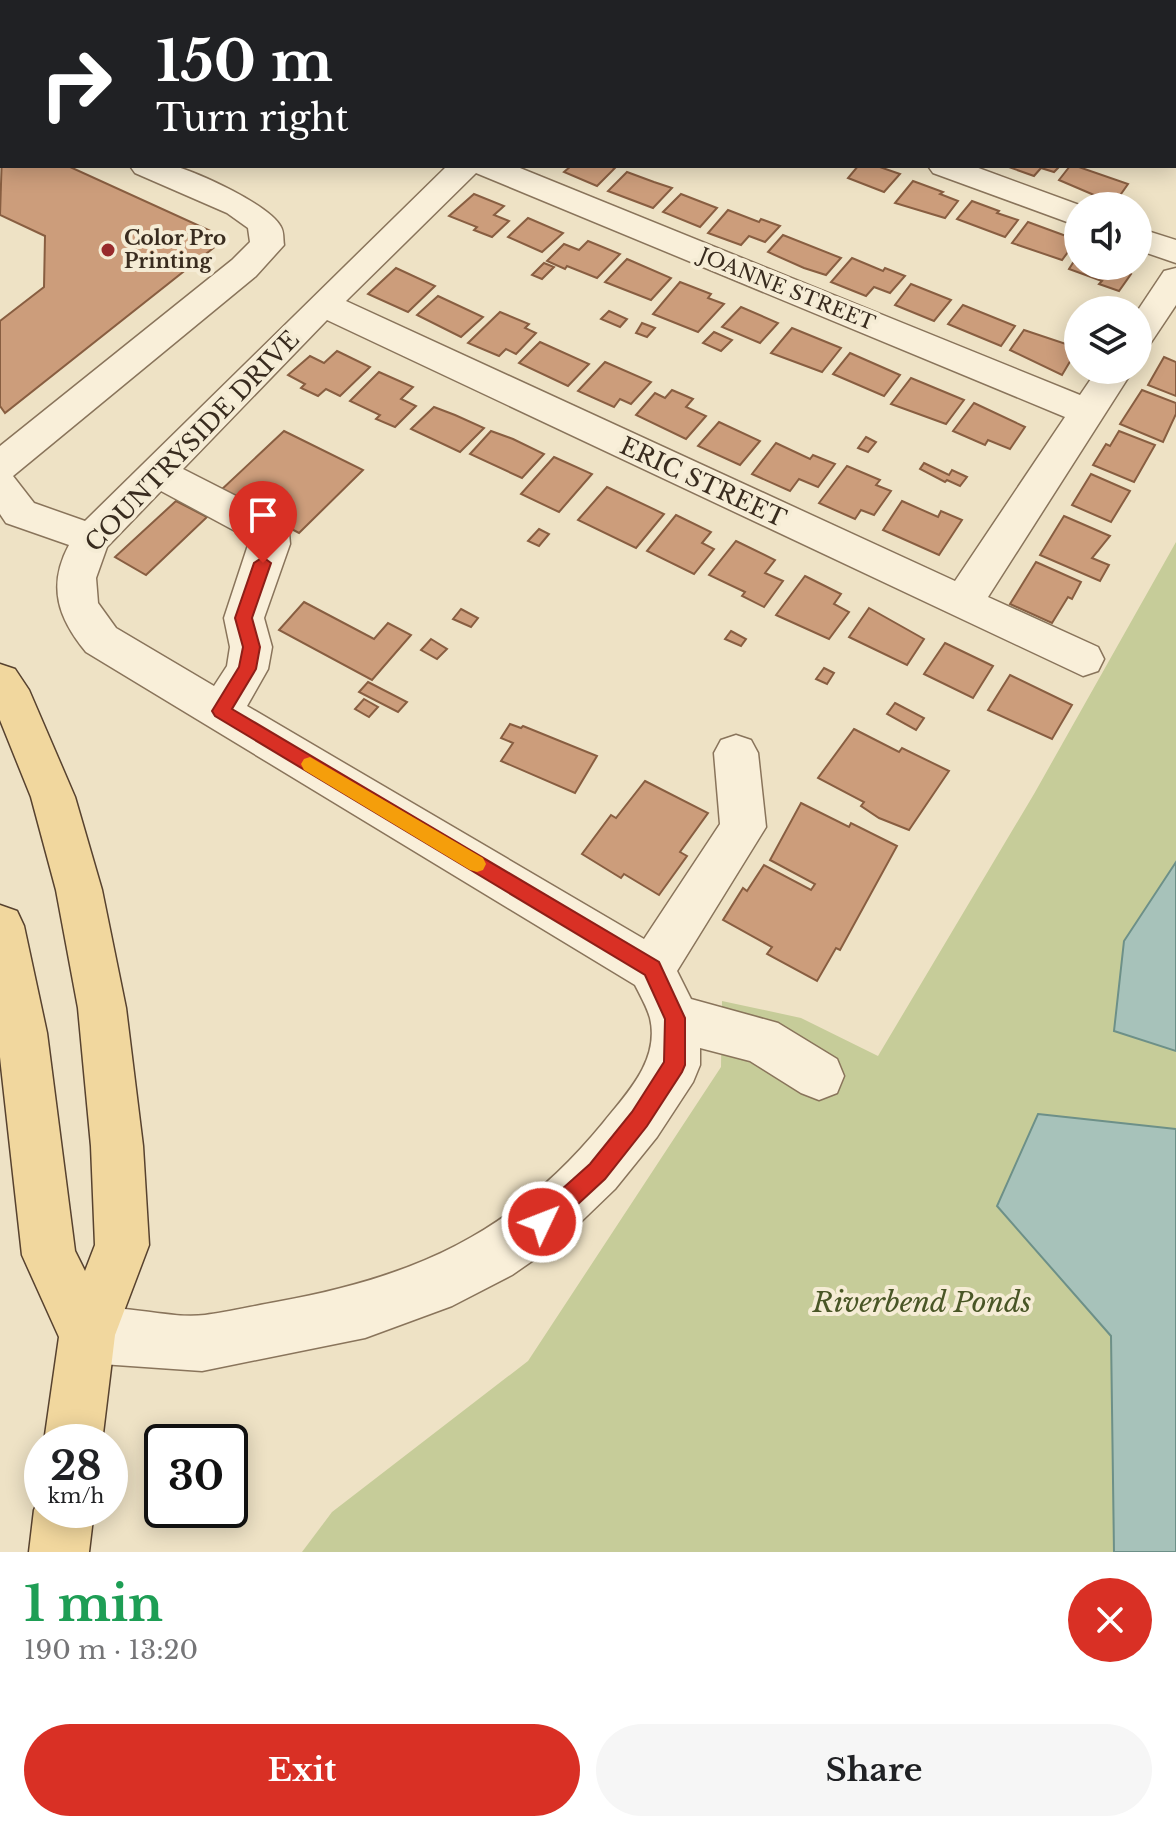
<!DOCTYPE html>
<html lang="en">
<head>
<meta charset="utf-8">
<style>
  :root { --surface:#fff; --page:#f6f6f6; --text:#202124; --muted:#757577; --accent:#d93025 }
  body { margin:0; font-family:"Libre Baskerville",serif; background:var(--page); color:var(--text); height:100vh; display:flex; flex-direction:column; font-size:30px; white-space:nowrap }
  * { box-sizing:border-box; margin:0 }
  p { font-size:26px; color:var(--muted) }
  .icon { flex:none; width:44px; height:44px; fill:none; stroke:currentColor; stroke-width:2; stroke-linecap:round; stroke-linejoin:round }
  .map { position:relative; height:1552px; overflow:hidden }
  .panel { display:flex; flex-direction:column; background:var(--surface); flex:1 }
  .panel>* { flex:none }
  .top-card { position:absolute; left:0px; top:0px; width:1176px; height:168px; box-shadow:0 4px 20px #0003; background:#202124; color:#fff; overflow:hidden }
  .buttons { position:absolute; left:1064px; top:192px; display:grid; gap:16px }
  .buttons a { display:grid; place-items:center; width:88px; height:88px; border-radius:50%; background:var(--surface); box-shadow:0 4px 20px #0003; font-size:40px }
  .speed { position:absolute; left:24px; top:1424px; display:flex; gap:16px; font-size:40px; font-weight:700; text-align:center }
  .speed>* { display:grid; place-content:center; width:104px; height:104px; border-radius:50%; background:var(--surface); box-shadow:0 4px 20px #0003; line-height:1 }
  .speed small { font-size:20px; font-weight:400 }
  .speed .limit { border:4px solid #111; border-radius:12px; background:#fff; color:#111 }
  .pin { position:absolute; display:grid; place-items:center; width:68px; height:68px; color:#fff; margin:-82px -34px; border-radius:50% 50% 50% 0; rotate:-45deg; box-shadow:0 0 8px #0007 }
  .pin .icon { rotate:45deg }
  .me { position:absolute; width:88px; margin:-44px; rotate:47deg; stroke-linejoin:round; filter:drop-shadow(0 0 6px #0008) }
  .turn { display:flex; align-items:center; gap:28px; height:168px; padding:0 24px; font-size:36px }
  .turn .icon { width:104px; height:104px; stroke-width:2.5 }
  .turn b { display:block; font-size:56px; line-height:68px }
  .round { display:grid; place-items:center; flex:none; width:84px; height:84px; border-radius:42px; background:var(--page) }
  .head { display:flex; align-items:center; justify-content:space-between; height:136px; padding:0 24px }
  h1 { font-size:48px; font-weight:700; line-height:60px; color:#1e9e55 }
  .action { display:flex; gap:16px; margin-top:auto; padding:16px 24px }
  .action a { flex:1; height:92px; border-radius:48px; background:var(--accent); color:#fff; font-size:32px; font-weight:700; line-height:92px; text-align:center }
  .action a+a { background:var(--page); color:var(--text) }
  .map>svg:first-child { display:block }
</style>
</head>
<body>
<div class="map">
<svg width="1176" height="1552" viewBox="0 0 1176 1552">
  <rect width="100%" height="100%" fill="#eee2c5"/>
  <polygon fill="#c6cc99" points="1176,542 1176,1552 302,1552 332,1512 528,1361 721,1067 722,1001 801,1018 878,1056 1034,794"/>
  <g fill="#a7c2ba" stroke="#6d9088" stroke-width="2">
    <polygon points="1176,862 1176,1051 1114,1031 1124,941"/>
    <polygon points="1038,1114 1176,1129 1176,1552 1114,1552 1111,1336 997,1206"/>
  </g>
  <g fill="#cc9d7b" stroke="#885e41" stroke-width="2">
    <polygon points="2,153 2,166 68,166 226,238 5,413 0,406 0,321 44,287 45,236 0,215"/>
    <polygon points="571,166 609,166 615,168 597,186 564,172"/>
    <polygon points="858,166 877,166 900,174 884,192 848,178"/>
    <polygon points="1006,166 1060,166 1054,172 1041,168 1034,176"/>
    <polygon points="1070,166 1076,166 1128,184 1116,201 1094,195 1059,180"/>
    <polygon points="627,172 654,182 672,188 653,208 608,191"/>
    <polygon points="913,181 943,192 940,194 958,201 945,218 895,203"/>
    <polygon points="474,194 504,206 494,215 509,221 492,237 474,230 477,227 449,216"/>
    <polygon points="681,194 717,208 700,227 663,212"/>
    <polygon points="972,201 999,211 997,213 1018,220 1005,237 957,219"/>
    <polygon points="728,210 759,222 761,219 780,226 765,242 749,236 741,245 708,233"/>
    <polygon points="528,218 563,233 542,252 508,237"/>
    <polygon points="1028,222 1077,240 1062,260 1012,243"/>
    <polygon points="783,235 841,258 826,275 804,268 768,252"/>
    <polygon points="588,241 620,254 597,278 567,266 565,269 547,261 564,244 579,250"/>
    <polygon points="1078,255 1078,266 1116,266 1131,274 1119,291 1099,284 1102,281 1069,269"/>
    <polygon points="852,258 883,271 885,268 905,276 890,293 874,287 866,296 831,282"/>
    <polygon points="627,259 671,278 651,300 605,282"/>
    <polygon points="544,263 554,267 542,279 532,275"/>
    <polygon points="396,268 435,286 408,312 368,294"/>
    <polygon points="680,282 711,294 708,298 724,304 698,332 653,314"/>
    <polygon points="911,284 951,300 934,321 895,305"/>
    <polygon points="438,296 483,317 461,337 417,315"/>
    <polygon points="963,305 1015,326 1001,346 948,324"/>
    <polygon points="741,307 778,323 760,343 722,327"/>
    <polygon points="609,311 627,319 620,327 601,319"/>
    <polygon points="500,312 529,324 525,328 536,333 516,354 506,349 499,356 468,343"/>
    <polygon points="642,323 655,328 647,337 636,333"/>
    <polygon points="792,328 841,348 822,372 771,353"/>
    <polygon points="1024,330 1078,348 1062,375 1010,350"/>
    <polygon points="714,332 732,340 721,351 703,343"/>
    <polygon points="540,342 589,364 568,386 519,363"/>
    <polygon points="337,351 370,367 340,396 326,389 318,396 301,388 305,384 288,375 310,356 324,363"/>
    <polygon points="850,353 900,375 884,396 833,374"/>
    <polygon points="1164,357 1176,362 1176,396 1148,385"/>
    <polygon points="605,362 651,382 631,404 620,399 614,407 578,391"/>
    <polygon points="379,372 413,387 401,399 416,406 395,427 376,419 380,415 350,401"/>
    <polygon points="911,378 964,400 946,424 891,404"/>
    <polygon points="672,390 693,399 686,407 706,416 686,439 636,415 655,393 665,398"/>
    <polygon points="1142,390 1176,403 1176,414 1163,442 1120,424"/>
    <polygon points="974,403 1025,427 1010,449 988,440 985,445 953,431"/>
    <polygon points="434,407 455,415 484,428 460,452 411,429"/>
    <polygon points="719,422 760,441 740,465 698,446"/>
    <polygon points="284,431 363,470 299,533 220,491"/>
    <polygon points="491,431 513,439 544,454 522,478 470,454"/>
    <polygon points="1119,431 1155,445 1134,482 1093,465 1106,444 1110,446"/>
    <polygon points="866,437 876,442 868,452 858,448"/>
    <polygon points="776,443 810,459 813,455 835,464 818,487 799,479 790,491 752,474"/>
    <polygon points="554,457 592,474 559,512 521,494"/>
    <polygon points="924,463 949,475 952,470 967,477 960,486 947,480 945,482 920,469"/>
    <polygon points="847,466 880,480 876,485 891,491 874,515 861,510 855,519 819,503"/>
    <polygon points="1091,474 1130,491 1111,522 1072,505"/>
    <polygon points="607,487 664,514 636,548 578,520"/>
    <polygon points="176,501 207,517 146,575 115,557"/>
    <polygon points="902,501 938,517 941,511 962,520 939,555 883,530"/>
    <polygon points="676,515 711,532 702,543 714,549 694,574 647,551"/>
    <polygon points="1064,516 1110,536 1092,558 1109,565 1100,581 1040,555"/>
    <polygon points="539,529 549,534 539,546 528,541"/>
    <polygon points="736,541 775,560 765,573 783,581 764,607 742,596 745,592 709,575"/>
    <polygon points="1036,562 1081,582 1072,599 1068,597 1052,623 1010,604"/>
    <polygon points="805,576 841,594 834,604 849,612 829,639 776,615"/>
    <polygon points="304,602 374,639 388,623 411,635 372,680 279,630"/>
    <polygon points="869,608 924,639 907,665 849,637"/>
    <polygon points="461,609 478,618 471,627 453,619"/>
    <polygon points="731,631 746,639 741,646 725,639"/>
    <polygon points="431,639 447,649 437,659 421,650"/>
    <polygon points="945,643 993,666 973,698 924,674"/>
    <polygon points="824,668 834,673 827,684 816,679"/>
    <polygon points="1010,675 1072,705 1052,739 988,710"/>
    <polygon points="368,682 407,702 398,712 359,692"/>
    <polygon points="364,699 378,707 369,717 355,709"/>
    <polygon points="895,703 924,718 916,730 887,714"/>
    <polygon points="510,724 521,728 523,726 597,756 575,793 501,761 513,743 501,738"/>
    <polygon points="854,729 899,752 902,748 949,771 909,830 879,818 861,806 864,802 818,778"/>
    <polygon points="645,781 708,813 680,852 687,856 659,895 624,874 621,878 582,854 611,815 616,818"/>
    <polygon points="801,803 849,827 851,823 897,846 840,950 836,948 817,981 767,954 772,947 723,920 743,888 747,891 764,865 811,890 815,884 770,860"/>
  </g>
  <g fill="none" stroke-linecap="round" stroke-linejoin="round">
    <defs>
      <g id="minor">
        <polygon points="54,0 84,0 53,2"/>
        <polygon points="185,0 214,0 184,2"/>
        <polygon points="279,0 312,0 313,2 280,2"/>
        <polygon points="491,0 523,0 524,2 492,2"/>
        <polygon points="554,0 586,0 587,2 555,2"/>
        <polygon points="664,0 692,0 693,2 665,2"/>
        <polygon points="722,0 778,0 721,2"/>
        <polygon points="1014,0 1042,0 1043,2 1015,2"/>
        <polygon points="2,40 2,59 0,60 0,41"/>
        <polygon points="0,118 2,118 0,137"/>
        <path d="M130,166C144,166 161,163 174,166C199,173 270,205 281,227C284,232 283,239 284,245L256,276L13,476L34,503L85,521L447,166H515L1080,395L1097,370H1133L988,597L1098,647L1104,659L1098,671L1083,676L327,320L183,469L275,516L289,533L290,544L264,618L272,647L268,669L247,706L644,939L720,824L714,753L721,740L736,735L751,740L758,753L766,827L677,971L691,999L778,1023L837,1059L844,1076L837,1093L819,1100L801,1093L750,1061L700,1048V1065L693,1082L657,1137L615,1189L561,1241L512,1275L452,1306L365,1338L202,1371L87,1363L67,1355L59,1335L67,1315C111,1297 159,1320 205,1315C229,1312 253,1306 276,1302C415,1277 512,1234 603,1123C627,1093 660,1060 650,1018C647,1007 640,995 635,985L86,652C58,618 47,586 69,545L6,523L0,514V446L232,260L250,242L248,228L227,213L135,173ZM476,173L1065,417L955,581L346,301ZM161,491L250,539L224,618L230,647L227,666L214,686L116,628L98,603L96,578L107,547Z"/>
        <polygon points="928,166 973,166 1082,206 1078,206 1078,226 933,173"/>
        <polygon points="1138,228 1176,240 1176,263 1138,250"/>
        <polygon points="1176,268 1176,305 1150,344 1138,348 1138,310 1164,271"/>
      </g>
      <g id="major">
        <polygon points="0,664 15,669 29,690 75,797 102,890 126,1008 143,1146 149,1245 115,1335 102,1442 44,1442 59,1337 22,1255 0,1057 0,905 17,911 24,926 47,1033 75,1251 85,1271 95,1245 91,1146 78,1008 56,890 31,797 0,720"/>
        <polygon points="42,1492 42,1510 94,1510 89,1552 29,1552 34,1510"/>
      </g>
    </defs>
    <use href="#minor" stroke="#89745b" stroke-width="3"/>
    <use href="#major" stroke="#57422f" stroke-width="3"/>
    <use href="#minor" fill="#f9efd9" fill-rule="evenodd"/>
    <use href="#major" fill="#f1d79e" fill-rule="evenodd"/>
  </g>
  <polygon fill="#d93025" stroke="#8d1f18" stroke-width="2" points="263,557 271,563 252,618 260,647 256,669 232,709 659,962 685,1018 685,1065 682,1072 647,1126 605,1179 550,1230 542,1233 534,1230 531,1222 534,1214 590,1164 632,1112 664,1062 665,1019 645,975 215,716 212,711 239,667 243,647 235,618 254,563"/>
  <polygon fill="#f59e0b" points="310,757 483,858 486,864 483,870 477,872 470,870 304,770 301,764 304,759"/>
  <circle fill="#982b2c" stroke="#f5ecd5" stroke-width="3" cx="108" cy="250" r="8"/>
  <g text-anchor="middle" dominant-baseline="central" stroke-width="8" stroke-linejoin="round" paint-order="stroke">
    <g font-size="20" font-weight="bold" fill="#392c1f" stroke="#f5ecd5" text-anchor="start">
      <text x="124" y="238">Color Pro<tspan x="124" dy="23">Printing</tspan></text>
    </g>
    <g font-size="20" fill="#392c1f" stroke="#f5ecd5">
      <text transform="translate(787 289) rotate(22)">JOANNE STREET</text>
    </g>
    <g font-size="24" fill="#392c1f" stroke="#f5ecd5">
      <text transform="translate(192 441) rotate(-46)">COUNTRYSIDE DRIVE</text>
      <text transform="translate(703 482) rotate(25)">ERIC STREET</text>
    </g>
    <g font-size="28" font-style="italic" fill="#495626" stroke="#f5ecd5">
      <text x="922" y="1302">Riverbend Ponds</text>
    </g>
  </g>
</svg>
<div class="buttons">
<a><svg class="icon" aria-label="sound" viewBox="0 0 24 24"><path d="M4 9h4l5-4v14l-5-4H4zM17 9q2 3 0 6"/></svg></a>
<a><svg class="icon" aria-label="layers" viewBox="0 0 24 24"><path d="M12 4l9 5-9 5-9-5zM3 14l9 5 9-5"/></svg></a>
</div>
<div class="speed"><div>28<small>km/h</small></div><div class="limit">30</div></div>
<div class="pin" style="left:263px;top:563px;background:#d93025"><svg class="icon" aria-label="arrive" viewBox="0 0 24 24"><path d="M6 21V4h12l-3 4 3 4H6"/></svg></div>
<svg class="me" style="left:542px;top:1222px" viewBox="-20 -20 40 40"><circle r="17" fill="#d93025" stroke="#fff" stroke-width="3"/><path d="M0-11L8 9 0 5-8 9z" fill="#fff"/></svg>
<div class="top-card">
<div class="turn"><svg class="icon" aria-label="right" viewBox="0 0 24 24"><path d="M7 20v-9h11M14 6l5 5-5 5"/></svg><div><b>150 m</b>Turn right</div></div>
</div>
</div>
<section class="panel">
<div class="head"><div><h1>1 min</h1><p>190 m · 13:20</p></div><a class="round" style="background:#d93025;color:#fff"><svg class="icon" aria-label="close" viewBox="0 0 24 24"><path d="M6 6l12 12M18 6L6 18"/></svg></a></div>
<div class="action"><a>Exit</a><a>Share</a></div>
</section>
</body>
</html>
